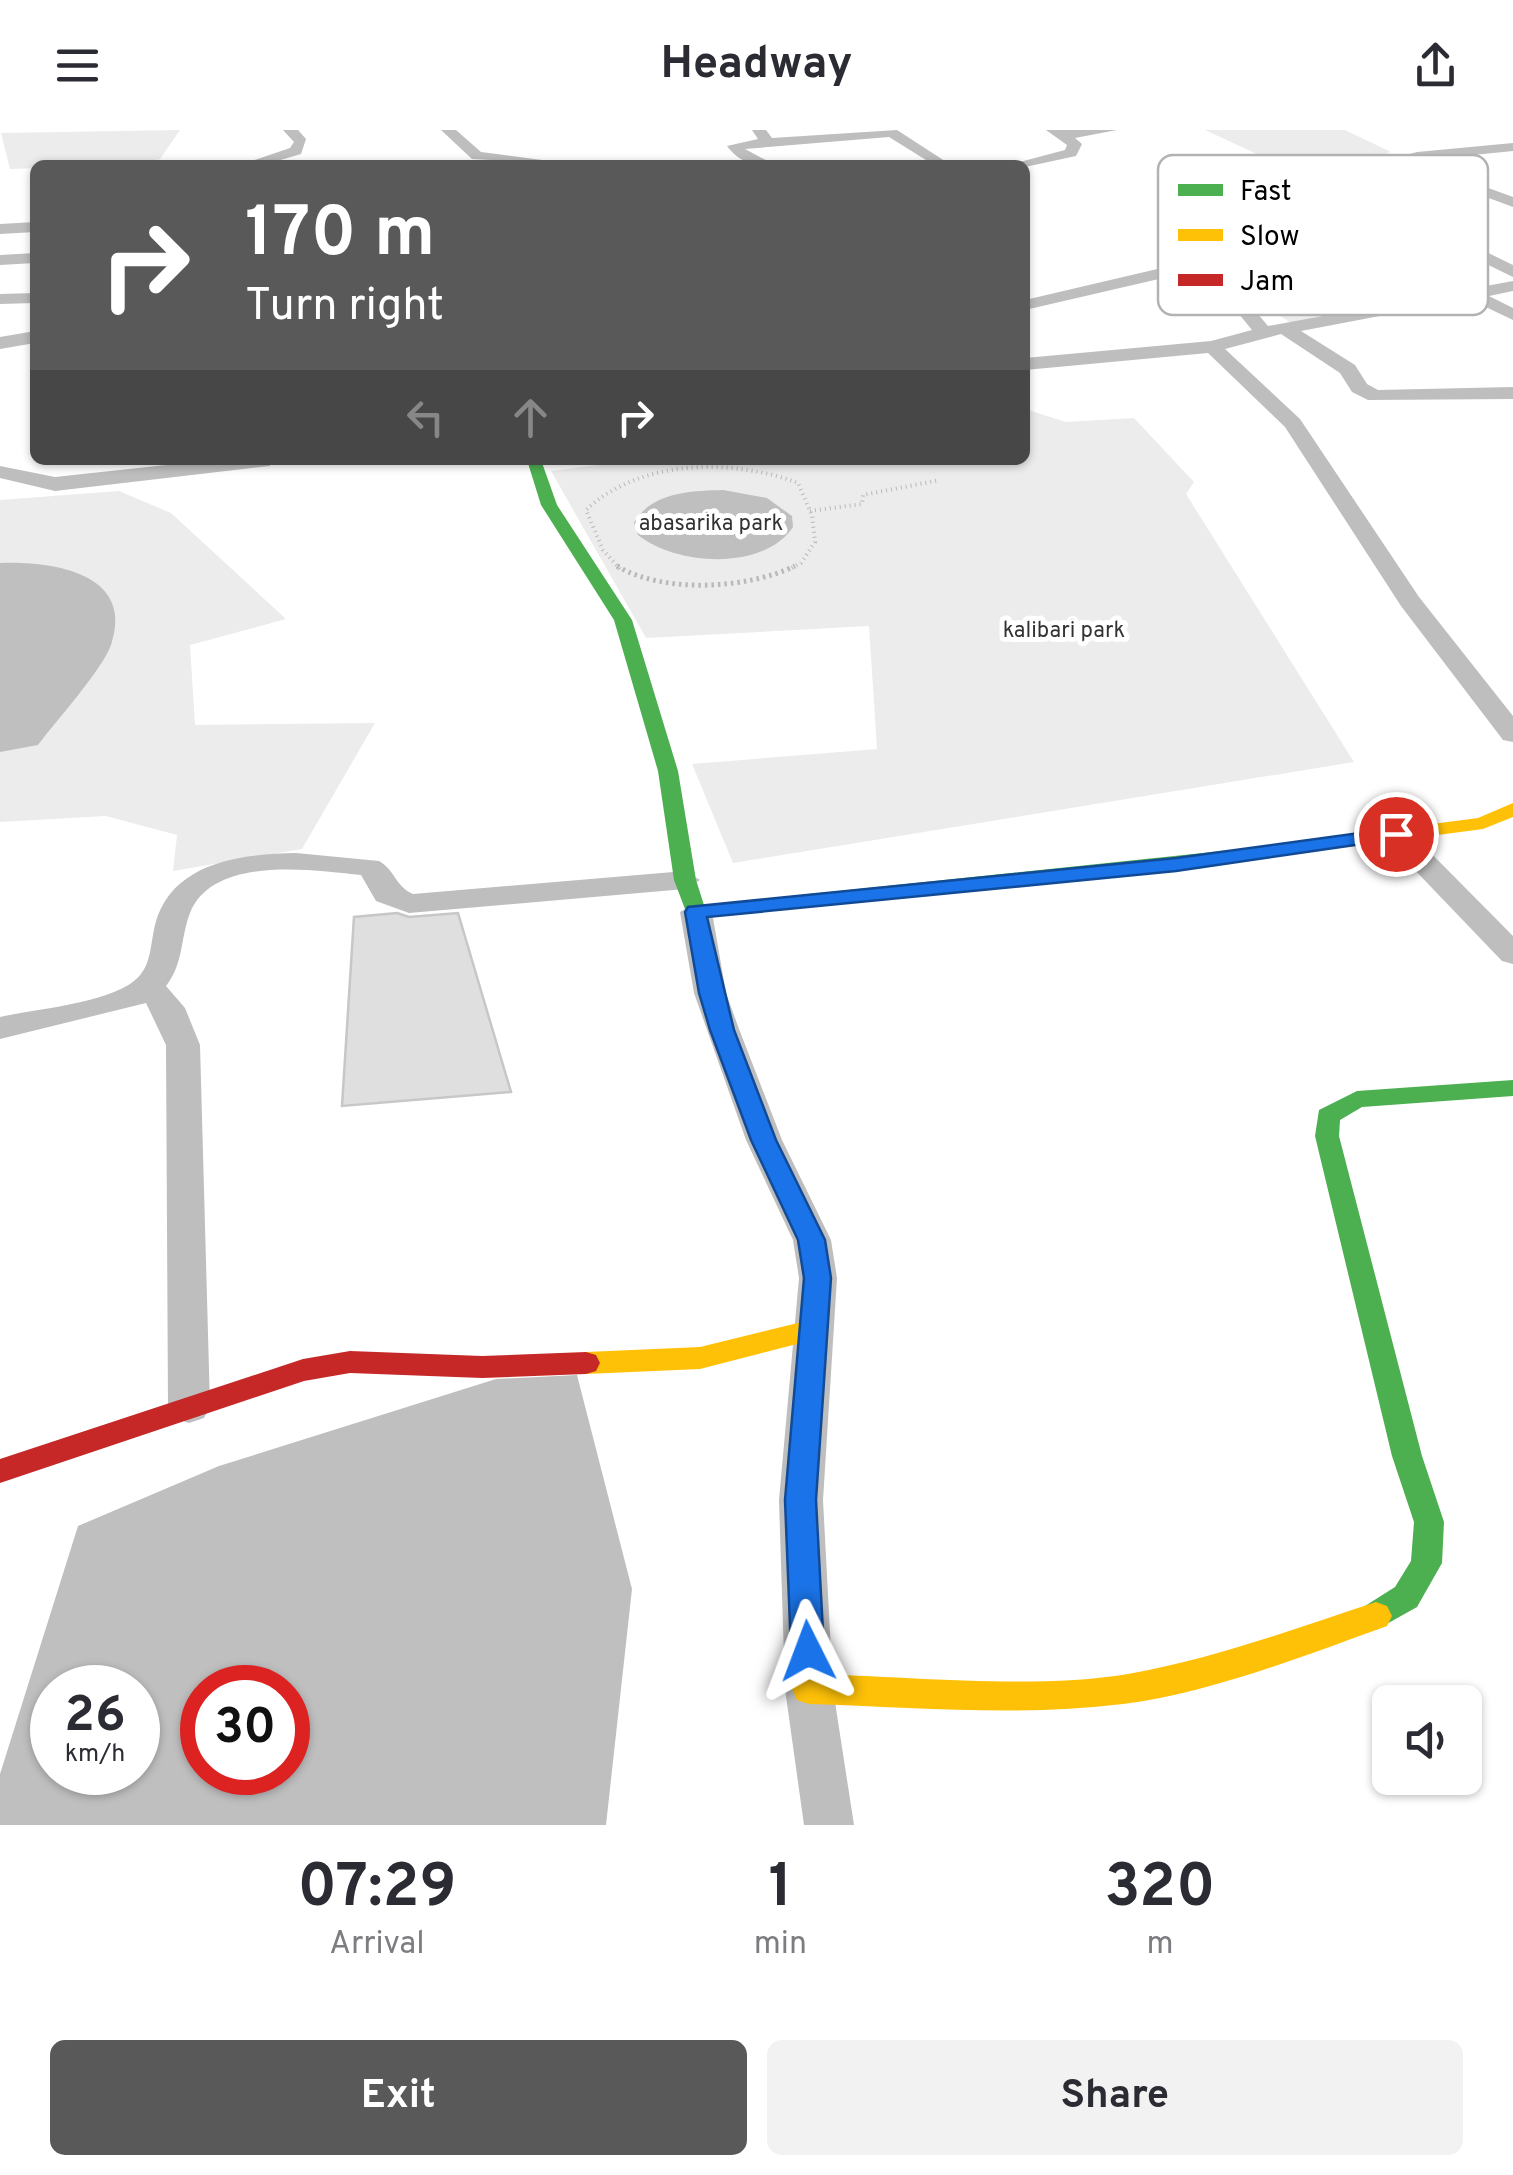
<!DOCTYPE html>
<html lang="en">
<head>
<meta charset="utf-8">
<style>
  :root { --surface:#fff; --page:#f2f2f3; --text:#2b2b33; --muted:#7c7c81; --accent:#595959 }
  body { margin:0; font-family:Overpass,sans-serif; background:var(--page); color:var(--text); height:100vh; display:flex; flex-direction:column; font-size:38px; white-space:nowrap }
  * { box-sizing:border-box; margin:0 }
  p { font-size:32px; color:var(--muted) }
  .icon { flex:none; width:55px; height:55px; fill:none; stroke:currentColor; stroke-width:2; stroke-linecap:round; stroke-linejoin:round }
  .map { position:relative; height:1695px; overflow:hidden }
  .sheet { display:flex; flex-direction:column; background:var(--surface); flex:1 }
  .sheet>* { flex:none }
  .top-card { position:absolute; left:30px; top:30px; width:1000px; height:305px; border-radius:15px; box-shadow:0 2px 8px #0004; background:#595959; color:#fff; overflow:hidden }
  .fabs { position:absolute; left:1372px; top:1555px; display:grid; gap:20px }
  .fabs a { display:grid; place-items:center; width:110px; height:110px; border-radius:15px; background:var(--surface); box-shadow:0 2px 8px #0004; font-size:50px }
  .speed { position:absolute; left:30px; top:1535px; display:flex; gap:20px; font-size:50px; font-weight:700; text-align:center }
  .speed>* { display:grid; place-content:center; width:130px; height:130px; border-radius:50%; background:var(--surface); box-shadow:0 2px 8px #0004; line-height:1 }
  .speed small { font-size:25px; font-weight:400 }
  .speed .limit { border:15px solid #d22; background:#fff; color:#111 }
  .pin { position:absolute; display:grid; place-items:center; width:85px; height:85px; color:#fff; margin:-42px; border:5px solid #fff; border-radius:50%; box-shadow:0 2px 10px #0007 }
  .me { position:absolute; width:110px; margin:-55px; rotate:357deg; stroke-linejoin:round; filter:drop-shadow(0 0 8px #0008) }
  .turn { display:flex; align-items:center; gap:35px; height:210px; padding:0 50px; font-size:45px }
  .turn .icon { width:130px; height:130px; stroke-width:2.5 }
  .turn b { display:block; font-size:70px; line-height:85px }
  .lanes { display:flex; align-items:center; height:95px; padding:0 50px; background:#0003; justify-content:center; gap:50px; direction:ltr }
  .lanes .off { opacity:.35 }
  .eta { display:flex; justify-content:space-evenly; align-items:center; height:170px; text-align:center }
  .eta b { font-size:60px; font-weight:700; line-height:70px }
  .button { display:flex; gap:20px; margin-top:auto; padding:20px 50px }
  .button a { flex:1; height:115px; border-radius:15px; background:var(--accent); color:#fff; font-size:40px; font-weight:700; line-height:115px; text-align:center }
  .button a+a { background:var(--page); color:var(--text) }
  header { display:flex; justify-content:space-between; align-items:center; height:130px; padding:0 50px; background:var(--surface); font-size:45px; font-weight:700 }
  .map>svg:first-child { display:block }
</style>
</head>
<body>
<header><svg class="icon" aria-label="menu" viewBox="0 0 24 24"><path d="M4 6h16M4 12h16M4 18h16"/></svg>Headway<svg class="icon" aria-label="share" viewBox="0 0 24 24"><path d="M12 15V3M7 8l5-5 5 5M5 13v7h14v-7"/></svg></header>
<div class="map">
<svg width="1513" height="1695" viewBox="0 0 1513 1695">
  <rect width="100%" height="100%" fill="#fff"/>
  <g fill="#ececec">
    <polygon points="180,0 160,29 131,35 10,39 1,3"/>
    <polygon points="1205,0 1345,0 1391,22 1311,49"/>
    <polygon points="1397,129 1454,161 1291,193 1255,170 1255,147"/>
    <polygon points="1025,279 1066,292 1134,288 1194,352 1186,364 1354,632 733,733 692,634 877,619 869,496 646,508 551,341 638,330 1025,330"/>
    <polygon points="119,361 171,383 286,489 190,515 195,595 375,593 302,719 173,741 177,705 106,686 0,692 0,370"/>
  </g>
  <g fill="#bfbfbf" fill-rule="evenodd">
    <path d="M723,360L767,368L792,386L793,397C763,442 675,435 638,405L634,393C651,362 691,361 723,360Z"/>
    <path d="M0,433C50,431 136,442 111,515C102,540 56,591 38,615L0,622Z"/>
    <path d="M577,1245L632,1459L606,1695H0V1644L78,1396L219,1336L496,1249ZM52,1558H138V1642H52ZM202,1558H288V1642H202Z"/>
  </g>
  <polygon fill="#dfdfdf" stroke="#c7c7c7" stroke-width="2.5" points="397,783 409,787 458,783 511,962 342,976 354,787"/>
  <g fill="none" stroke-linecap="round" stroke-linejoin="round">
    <g stroke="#b9b9b9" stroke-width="4" stroke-dasharray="1 4" stroke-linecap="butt">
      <polyline points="810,381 862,374 863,365 940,350"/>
      <path d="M620,439L603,420L586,380C640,329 732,328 798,353L812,385L815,412L801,433L790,439"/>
    </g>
    <path stroke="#b9b9b9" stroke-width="5" stroke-dasharray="2.5 4" stroke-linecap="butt" d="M617,436C664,464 747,459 795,436"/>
    <g fill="#bebebe" fill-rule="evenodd">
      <polygon points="283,0 298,0 306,9 301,24 263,35 240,35 290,18 294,12"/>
      <polygon points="441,0 456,0 481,22 580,35 472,29"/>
      <path d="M752,0H766L772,8L897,0L951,35H934L889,7L745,19L775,35C753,35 741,34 727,16L758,9Z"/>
      <polygon points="1046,0 1117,0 1075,8 1082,14 1076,26 1025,37 1008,35 1065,20 1067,15"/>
      <polygon points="1513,13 1513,21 1414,31 1513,67 1513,77 1400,35 1329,55 1402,81 1513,135 1513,147 1390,87 1314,60 1300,66 1216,134 1268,196 1513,151 1513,161 1489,166 1513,178 1513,190 1469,169 1301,201 1355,235 1367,254 1378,260 1513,257 1513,269 1368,270 1352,262 1340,243 1281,204 1225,219 1300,289 1419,467 1513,586 1513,612 1503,610 1401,476 1285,297 1208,223 1025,240 1025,228 1211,211 1252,200 1202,139 1025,180 1025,170 1200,129 1288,60 1308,52 1417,22"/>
      <polygon points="35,92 35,102 0,104 0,94"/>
      <polygon points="35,123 35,133 0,135 0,125"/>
      <polygon points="35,163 35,173 0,174 0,164"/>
      <polygon points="35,201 35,213 0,219 0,207"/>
      <polygon points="212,330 280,330 269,336 55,361 0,348 0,336 55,347"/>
      <polygon points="1396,695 1406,698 1513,806 1513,834 1502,831 1386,710 1381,704 1386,698"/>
      <path d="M296,723L379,731C395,740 395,756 413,764L685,741L700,750L685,759L409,783L376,771L361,745C312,740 213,725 190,783C180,809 184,833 166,856L185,878L200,915L210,1276L204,1288L189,1293L174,1288L168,1276L166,915L146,873L0,909V887C36,879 107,873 134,851C152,837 150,815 155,795C171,732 241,724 296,723Z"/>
      <polygon points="696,773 712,782 726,863 739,899 782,1010 831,1110 837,1148 823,1370 833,1559 854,1695 804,1695 785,1559 779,1370 799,1148 793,1110 746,1010 694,863 680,782"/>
    </g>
    <g fill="#4caf50" fill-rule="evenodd">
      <polygon points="527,330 541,330 557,375 632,490 678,641 696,750 704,775 1241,719 1251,725 1241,731 688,787 674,750 658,641 614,490 541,375"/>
      <polygon points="1513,950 1513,966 1362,977 1340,990 1339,1006 1422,1326 1444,1392 1442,1433 1417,1477 1376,1500 1365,1496 1360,1486 1365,1476 1395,1457 1411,1431 1414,1392 1392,1326 1315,1006 1319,980 1357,961"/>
    </g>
    <g fill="#ffc107" fill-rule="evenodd">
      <polygon points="1513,673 1513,687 1483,699 1241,731 1231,725 1241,719 1478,688"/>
      <polygon points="814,1189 824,1193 828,1200 824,1207 700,1239 586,1244 576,1241 572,1233 576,1225 586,1222 700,1217"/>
      <path d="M1376,1472L1387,1476L1392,1486L1387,1496C1307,1525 1207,1564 1123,1574C1020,1587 913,1577 809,1574L797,1570L792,1559L797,1548L809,1544C907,1546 1032,1560 1128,1544C1213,1529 1294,1499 1376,1472Z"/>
    </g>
    <polygon fill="#c62828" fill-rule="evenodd" points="350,1221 482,1226 586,1222 596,1225 600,1233 596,1241 586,1244 482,1248 350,1243 304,1251 0,1353 0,1329 303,1229"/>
  </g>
  <polygon fill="#1a73e8" stroke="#114b97" stroke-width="2.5" points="1396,698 1406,704 1403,708 1176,741 707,787 734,900 776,1010 825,1110 831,1148 816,1370 824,1521 819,1532 808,1536 796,1532 791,1521 785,1370 804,1148 798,1110 751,1010 710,900 699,863 685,782 688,777 1176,728"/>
  <g text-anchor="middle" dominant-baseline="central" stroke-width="10" stroke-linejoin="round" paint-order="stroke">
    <g font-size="22" fill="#333" stroke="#fff">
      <text x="711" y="394">abasarika park</text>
      <text x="1064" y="501">kalibari park</text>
    </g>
  </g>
  <rect x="1158" y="25" width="330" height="160" rx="15" fill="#fff" stroke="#b2b2b2" stroke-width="2.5"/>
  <rect x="1178" y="54" width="45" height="12" fill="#4caf50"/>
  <rect x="1178" y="99" width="45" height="12" fill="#ffc107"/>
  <rect x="1178" y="144" width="45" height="12" fill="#c62828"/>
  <g font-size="28" fill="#000">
    <text x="1240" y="70">Fast</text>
    <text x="1240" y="115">Slow</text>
    <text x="1240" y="160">Jam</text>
  </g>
</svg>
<div class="fabs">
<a><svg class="icon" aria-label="sound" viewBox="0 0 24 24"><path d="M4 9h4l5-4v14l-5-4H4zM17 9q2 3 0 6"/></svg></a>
</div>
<div class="speed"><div>26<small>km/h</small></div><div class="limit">30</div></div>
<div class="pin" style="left:1396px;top:704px;background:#d93025"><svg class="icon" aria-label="arrive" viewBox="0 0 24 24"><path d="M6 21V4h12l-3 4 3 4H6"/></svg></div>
<svg class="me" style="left:808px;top:1521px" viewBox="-20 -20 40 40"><path d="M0-17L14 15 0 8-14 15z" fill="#1a73e8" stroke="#fff" stroke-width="4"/></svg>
<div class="top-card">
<div class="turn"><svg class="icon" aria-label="right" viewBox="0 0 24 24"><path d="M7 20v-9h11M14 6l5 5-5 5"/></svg><div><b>170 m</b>Turn right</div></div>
<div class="lanes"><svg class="icon off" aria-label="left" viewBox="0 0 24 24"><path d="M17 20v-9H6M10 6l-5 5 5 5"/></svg><svg class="icon off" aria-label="ahead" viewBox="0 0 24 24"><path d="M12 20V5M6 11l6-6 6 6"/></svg><svg class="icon" aria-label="right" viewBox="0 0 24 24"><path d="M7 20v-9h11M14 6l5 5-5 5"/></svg></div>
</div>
</div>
<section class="sheet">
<div class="eta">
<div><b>07:29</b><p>Arrival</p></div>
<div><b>1</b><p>min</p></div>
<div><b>320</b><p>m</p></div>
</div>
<div class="button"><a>Exit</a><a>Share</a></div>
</section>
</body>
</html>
